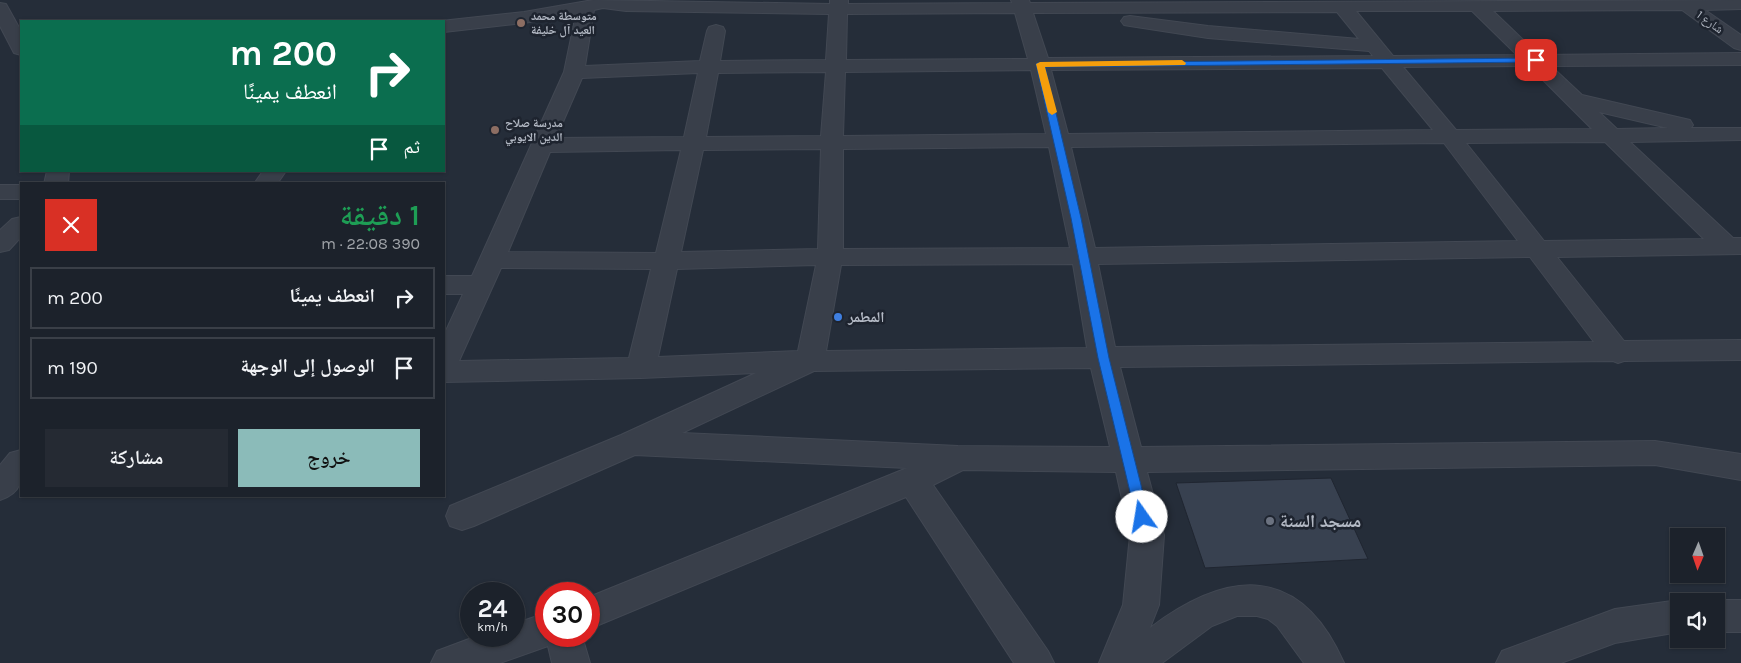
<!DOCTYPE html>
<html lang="ar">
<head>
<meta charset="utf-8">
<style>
  :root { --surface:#1c222b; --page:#252a33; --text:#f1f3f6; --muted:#a0a4a9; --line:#3a3f47; --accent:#8bbbb9 }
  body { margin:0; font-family:Karla,"Noto Naskh Arabic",sans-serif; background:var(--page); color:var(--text); direction:rtl; height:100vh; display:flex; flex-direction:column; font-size:19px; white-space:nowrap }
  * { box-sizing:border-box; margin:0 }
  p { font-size:16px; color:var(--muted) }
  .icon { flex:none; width:28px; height:28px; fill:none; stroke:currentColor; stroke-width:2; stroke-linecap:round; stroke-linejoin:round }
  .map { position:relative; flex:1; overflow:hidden; direction:ltr }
  .sheet { position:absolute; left:20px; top:182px; width:425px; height:315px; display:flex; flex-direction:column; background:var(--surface); border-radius:0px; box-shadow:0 1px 4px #0004,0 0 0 1px var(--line); direction:rtl }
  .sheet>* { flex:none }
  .banner { position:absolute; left:20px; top:20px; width:425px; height:152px; border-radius:0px; box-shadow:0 1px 4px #0004,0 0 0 1px var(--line); direction:rtl; background:#0b6e4f; color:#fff; overflow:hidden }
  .needle { width:32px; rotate:182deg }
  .controls { position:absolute; left:1670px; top:528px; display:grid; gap:10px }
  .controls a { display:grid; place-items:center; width:55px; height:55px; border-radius:0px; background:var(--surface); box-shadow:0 1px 4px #0004,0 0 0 1px var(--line); font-size:25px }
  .speed { position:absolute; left:460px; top:582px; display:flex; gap:10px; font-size:25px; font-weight:700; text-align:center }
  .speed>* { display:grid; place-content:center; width:65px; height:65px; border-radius:50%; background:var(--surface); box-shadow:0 1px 4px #0004,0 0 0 1px var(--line); line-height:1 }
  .speed small { font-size:12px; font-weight:400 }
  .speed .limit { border:8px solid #d22; background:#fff; color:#111 }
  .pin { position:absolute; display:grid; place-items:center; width:42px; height:42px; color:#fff; margin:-21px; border-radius:10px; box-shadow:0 2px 8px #0006 }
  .me { position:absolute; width:55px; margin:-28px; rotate:347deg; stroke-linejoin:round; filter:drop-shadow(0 0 4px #0008) }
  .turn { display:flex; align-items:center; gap:18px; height:105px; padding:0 25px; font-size:22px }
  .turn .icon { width:65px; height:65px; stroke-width:2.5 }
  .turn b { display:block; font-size:35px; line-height:42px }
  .then { display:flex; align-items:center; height:48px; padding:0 25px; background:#0003; gap:10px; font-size:19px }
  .round { display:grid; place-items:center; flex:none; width:52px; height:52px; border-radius:0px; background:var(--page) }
  .summary { display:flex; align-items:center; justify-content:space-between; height:85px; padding:0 25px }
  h1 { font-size:30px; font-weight:600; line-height:38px; color:#1e9e55 }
  .cta { display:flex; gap:10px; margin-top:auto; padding:10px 25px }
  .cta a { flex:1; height:58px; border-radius:0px; background:var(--accent); color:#111; font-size:20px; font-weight:600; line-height:58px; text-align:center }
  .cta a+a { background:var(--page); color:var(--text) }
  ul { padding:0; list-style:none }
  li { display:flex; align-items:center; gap:15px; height:62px; margin:0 10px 8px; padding:0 15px; border:2px solid var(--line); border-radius:0px }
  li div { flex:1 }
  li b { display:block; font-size:19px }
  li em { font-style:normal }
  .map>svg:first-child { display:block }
</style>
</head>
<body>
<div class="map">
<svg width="1741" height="663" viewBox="0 0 1741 663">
  <rect width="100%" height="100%" fill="#252d39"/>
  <polygon fill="#384150" stroke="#202631" points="1331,478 1368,559 1205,568 1176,483"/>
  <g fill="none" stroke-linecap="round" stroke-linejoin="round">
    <defs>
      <g id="minor">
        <path d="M593,0L830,4V0H848V4L1012,3L1011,0H1029L1030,3L1741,0V9L1705,10L1741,35V50L1734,48L1682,10L1493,11L1539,55L1741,53V65L1551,66L1582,95L1690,120L1693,125L1691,128H1741V140L1630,142L1733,238H1741V254L1557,257L1624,341L1741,340V360L1624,361L1618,363L1613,361L1120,367L1141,447L1655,441L1741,454V480L1655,465L1147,472L1164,535L1159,605L1150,628C1228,569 1300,563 1344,663H1304L1277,626L1268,619L1257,616H1237L1212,626L1162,663H1099L1123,605L1130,535L1116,472L963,470L933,485L1048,651L1054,663H1014L906,497L589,629V597L907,468L635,455L474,526L462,530L450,526L446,516L450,506L621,435L756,373L641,378L444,382V335L463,294H444V276H472L564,72L576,14L524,23L444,32V21H441L524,12ZM603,8L626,11L829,14L826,60L720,61L725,31L723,27L716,25L709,27L707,31L700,61L585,66L594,10ZM1356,11H1472L1517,55L1393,56ZM1337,12L1359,39L1208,26L1130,16L1124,17L1121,21L1124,25L1130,26L1208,38L1369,51L1373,56L1048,58L1033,13ZM1015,13L1028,59L846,60L847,14ZM1529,66L1592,129L1456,130L1403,67ZM1382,68L1433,130L1068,134L1051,70ZM1031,70L1046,134L843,136L845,72ZM826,72L821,136L706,137L718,73ZM698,73L684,137L556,138L582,78ZM1599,112L1668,128L1617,129ZM1605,142L1704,239L1544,241L1466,143ZM1444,143L1518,241L1095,248L1071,147ZM1049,147L1070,248L843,249V149ZM821,149L818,249L681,252L703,150ZM681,150L656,253L508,252L550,152ZM1530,257L1594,342L1115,347L1098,264ZM1073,264L1087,348L826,351L841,265ZM816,265L798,351L658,357L677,269ZM501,268L651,269L629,358L459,361ZM1091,368L1110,447L958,446L682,433L814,371Z"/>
        <polygon points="0,3 6,4 21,31 21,55 14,53 0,26"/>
        <polygon points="47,171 69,171 68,184 44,184"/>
        <polygon points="263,171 286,171 277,184 254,184"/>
        <rect x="0" y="185" width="21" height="14"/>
        <polygon points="21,217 21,237 9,250 0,252 0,230 12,219"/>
        <path d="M21,450C21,474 27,491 0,500V465L10,453Z"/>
        <polygon points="1679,600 1683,601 1679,601 1679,632 1615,643 1561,663 1496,663 1502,651 1615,609"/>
        <polygon points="1716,600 1741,600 1741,632 1716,632 1716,601 1712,601"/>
        <polygon points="546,613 546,636 582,636 590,663 552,663 548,646 500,663 431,663 437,651 477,636 514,636 514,624"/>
      </g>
    </defs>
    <use href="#minor" stroke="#424853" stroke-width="2"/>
    <use href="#minor" fill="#393f4a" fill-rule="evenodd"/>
  </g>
  <polygon fill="#1a73e8" stroke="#114b97" points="1536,58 1540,60 1539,62 1045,67 1081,218 1109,358 1149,517 1147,521 1142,522 1137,521 1098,358 1071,218 1036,64 1037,63"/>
  <polygon fill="#f59e0b" points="1182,60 1186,63 1185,65 1045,67 1057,112 1052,115 1048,112 1036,64 1040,62"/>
  <g fill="#8d6e63" stroke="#1e242f" stroke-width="2">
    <circle cx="521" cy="23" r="5"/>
    <circle cx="495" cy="130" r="5"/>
  </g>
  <circle fill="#3f7fe0" stroke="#1e242f" stroke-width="2" cx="838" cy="317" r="5"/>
  <circle fill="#6b7280" stroke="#1e242f" stroke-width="2" cx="1270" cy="521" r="5"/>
  <g text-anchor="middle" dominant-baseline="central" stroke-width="5" stroke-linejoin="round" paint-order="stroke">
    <g font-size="12" font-weight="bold" fill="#b4bac5" stroke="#1e242f" text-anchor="start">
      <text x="531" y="16">متوسطة محمد<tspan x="531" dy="14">العيد آل خليفة</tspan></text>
      <text x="505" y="123">مدرسة صلاح<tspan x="505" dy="14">الدين الايوبي</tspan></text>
    </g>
    <g font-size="12" fill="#b4bac5" stroke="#1e242f">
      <text transform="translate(1710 22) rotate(36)">شارع 1</text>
    </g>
    <g font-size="15" font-weight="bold" fill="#b4bac5" stroke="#1e242f" text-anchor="start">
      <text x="848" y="317">المطمر</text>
    </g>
    <g font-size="18" font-weight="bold" fill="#b4bac5" stroke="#1e242f" text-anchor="start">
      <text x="1280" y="521">مسجد السنة</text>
    </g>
  </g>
</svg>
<div class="controls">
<a><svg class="needle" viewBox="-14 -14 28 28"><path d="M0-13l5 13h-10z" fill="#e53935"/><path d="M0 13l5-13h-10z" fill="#a0a4a9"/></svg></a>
<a><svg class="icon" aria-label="sound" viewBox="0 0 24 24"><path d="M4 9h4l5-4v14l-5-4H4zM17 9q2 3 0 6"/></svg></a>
</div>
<div class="speed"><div>24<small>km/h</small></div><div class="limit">30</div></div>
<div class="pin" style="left:1536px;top:60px;background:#d93025"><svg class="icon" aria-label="arrive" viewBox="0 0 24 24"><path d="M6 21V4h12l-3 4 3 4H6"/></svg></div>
<svg class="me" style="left:1142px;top:517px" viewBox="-20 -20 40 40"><circle r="19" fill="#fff"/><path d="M0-13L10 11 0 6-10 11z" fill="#1a73e8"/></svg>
<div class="banner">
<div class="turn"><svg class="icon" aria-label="right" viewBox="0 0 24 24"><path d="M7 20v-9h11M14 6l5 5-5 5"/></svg><div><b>200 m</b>انعطف يمينًا</div></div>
<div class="then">ثم<svg class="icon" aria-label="arrive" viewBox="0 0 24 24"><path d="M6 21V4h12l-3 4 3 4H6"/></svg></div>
</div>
<section class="sheet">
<div class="summary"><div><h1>1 دقيقة</h1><p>390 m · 22:08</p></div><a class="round" style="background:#d93025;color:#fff"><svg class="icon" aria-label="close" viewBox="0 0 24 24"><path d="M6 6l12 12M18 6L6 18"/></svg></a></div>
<ul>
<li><svg class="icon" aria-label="right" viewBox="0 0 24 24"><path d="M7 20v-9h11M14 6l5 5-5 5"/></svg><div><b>انعطف يمينًا</b></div><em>200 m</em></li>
<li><svg class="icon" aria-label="arrive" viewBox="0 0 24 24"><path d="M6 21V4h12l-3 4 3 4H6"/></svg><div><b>الوصول إلى الوجهة</b></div><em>190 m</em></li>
</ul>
<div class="cta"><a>خروج</a><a>مشاركة</a></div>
</section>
</div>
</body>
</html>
